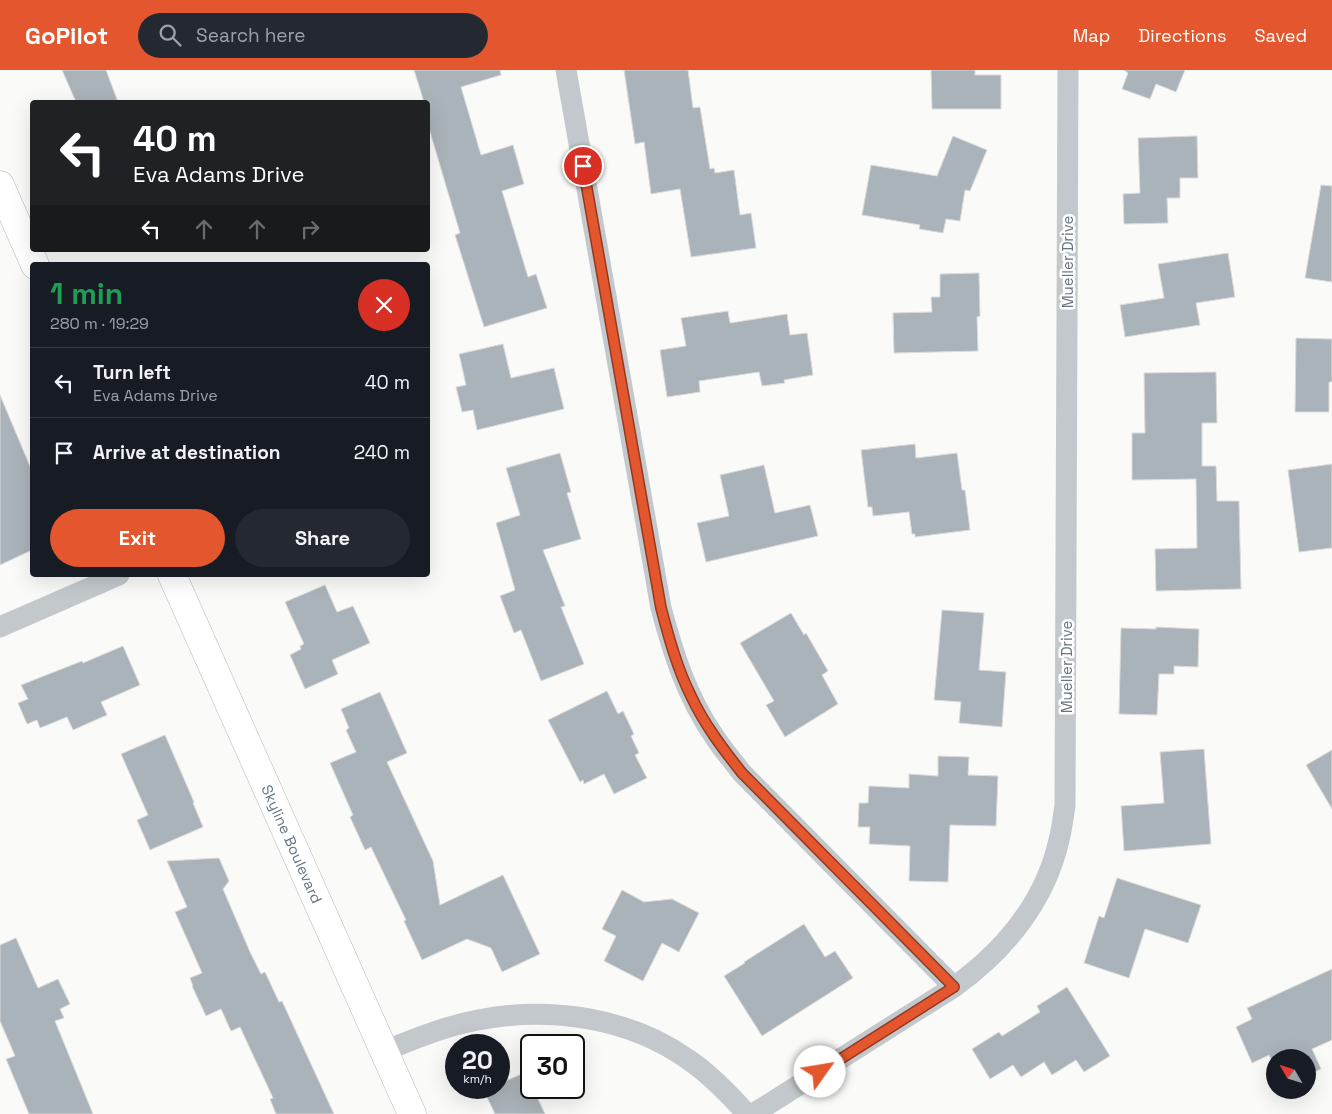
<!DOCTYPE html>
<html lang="en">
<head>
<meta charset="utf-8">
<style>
  :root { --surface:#171b24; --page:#242831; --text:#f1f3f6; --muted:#9ea1a6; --line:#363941; --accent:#e4572e }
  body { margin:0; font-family:"Space Grotesk",sans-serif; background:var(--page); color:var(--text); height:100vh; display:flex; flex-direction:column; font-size:19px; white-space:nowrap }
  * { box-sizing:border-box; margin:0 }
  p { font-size:16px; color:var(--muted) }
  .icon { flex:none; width:28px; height:28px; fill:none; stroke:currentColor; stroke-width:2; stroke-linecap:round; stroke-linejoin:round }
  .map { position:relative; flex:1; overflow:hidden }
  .sheet { position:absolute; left:30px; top:192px; width:400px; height:315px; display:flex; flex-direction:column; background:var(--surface); border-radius:5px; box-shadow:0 5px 20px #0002 }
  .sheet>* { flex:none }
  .hud { position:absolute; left:30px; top:30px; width:400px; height:152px; border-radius:5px; box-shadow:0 5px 20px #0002; background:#202124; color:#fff; overflow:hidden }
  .needle { width:32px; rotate:309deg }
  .controls { position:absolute; left:1266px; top:979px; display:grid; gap:10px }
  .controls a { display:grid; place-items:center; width:50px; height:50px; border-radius:50%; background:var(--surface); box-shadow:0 5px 20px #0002; font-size:25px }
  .speed { position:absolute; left:445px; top:964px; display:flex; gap:10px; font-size:25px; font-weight:700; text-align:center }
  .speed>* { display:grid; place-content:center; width:65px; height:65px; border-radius:50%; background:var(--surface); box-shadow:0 5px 20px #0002; line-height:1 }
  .speed small { font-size:12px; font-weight:400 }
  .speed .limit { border:2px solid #111; border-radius:8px; background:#fff; color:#111 }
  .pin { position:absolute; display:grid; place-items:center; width:42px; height:42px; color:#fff; margin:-21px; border:2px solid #fff; border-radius:50%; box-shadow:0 1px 5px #0007 }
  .me { position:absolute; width:55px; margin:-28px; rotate:58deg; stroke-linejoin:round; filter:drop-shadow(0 0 4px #0008) }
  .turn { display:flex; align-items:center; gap:18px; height:105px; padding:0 20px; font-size:22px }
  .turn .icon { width:65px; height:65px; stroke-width:2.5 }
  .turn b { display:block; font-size:35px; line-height:42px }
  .lanes { display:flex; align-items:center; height:48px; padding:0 20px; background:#0003; justify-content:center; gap:25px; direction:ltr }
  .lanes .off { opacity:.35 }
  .round { display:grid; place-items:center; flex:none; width:52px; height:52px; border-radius:26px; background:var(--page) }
  .head { display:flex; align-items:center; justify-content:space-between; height:85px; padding:0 20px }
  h1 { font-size:30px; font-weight:700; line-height:38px; color:#1e9e55 }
  .action { display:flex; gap:10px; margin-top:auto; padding:10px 20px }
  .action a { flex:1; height:58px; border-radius:30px; background:var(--accent); color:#fff; font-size:20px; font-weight:700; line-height:58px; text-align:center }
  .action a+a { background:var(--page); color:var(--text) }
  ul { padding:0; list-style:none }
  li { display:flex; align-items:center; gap:15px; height:70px; padding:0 20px; border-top:1px solid var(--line) }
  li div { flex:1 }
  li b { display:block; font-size:19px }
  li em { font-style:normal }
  header { display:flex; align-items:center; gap:30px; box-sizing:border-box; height:70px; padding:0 25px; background:var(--accent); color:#fff }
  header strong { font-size:24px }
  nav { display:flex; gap:28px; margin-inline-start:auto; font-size:18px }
  .search { width:350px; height:45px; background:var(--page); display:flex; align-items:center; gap:12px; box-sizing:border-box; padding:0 18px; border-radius:28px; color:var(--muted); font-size:19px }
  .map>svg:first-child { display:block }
</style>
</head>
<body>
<header>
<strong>GoPilot</strong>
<div class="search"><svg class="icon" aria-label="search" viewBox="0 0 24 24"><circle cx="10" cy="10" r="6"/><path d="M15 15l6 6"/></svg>Search here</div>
<nav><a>Map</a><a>Directions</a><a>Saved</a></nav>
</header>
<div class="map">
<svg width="1332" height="1044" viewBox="0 0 1332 1044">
  <rect width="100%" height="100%" fill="#fafaf8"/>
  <g fill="#aab3b9" stroke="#dcdcda">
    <polygon points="62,0 106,0 118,32 76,32"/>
    <polygon points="414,0 500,0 501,5 461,17 481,85 513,75 524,114 502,121 528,207 536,204 547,238 484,257 455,165 460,163 428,55 428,32 424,32"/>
    <polygon points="624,0 688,0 693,38 700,37 710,99 714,98 715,103 734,100 740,145 751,143 756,178 691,187 680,119 651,124 644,72 635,74"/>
    <polygon points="931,0 975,0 975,5 1001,5 1001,39 932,39"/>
    <polygon points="1124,0 1185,0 1176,22 1156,14 1150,29 1122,19 1128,3"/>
    <polygon points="953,66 987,80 970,121 965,120 960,151 946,149 943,163 919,159 920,155 862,145 871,95 937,106"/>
    <polygon points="1197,66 1198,108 1180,108 1180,128 1167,128 1168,153 1124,154 1123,124 1140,123 1138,68"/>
    <polygon points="1321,115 1332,116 1332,212 1305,208"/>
    <polygon points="1228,183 1235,227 1196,233 1200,255 1125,267 1120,235 1164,228 1158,194"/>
    <polygon points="979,203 980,246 977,247 978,281 894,283 893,243 932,242 931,227 940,227 940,204"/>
    <polygon points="728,241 730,253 787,244 790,265 807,263 813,305 784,310 785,313 762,316 759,302 699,311 700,322 667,327 660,280 686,276 681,248"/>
    <polygon points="1296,268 1332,269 1332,312 1329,312 1329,342 1295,342"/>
    <polygon points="503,274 511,308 554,298 564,339 477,360 473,340 462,342 456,317 466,315 459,284"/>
    <polygon points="1216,302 1217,353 1202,353 1202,396 1216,396 1217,431 1239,431 1241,519 1156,521 1155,479 1197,478 1196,409 1132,410 1132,363 1145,363 1144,303"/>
    <polygon points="0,325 32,401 32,480 0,495"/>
    <polygon points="915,374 916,388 957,383 962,420 965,420 970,460 915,467 915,464 912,464 909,442 873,446 872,437 868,437 861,380"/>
    <polygon points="560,383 571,422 567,423 581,469 543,480 565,536 561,537 584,594 541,611 521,560 514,563 500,526 515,520 496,453 520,445 506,398"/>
    <polygon points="1332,394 1332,478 1299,482 1288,400"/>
    <polygon points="764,395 775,443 810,435 818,466 706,492 697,453 729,446 720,405"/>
    <polygon points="325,515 337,542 353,536 370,573 332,590 338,604 305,619 290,585 301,579 300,576 304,574 285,532"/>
    <polygon points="942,540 984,543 979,600 1006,602 1002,657 959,653 961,632 934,630"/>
    <polygon points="791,543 804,565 806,563 828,601 822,605 838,634 785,667 766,635 774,631 740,573"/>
    <polygon points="1156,557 1199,559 1198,597 1174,596 1174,604 1159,604 1157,645 1119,644 1121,558 1156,559"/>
    <polygon points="123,576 140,615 101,632 107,645 73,660 67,647 40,658 37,650 27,654 18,633 28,629 21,615 82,591 83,593"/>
    <polygon points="607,621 618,644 623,641 634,664 631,666 639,683 635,685 647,708 614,724 604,704 584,714 583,710 580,712 548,650"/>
    <polygon points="380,622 407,683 387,692 433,791 440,835 503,805 540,884 502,902 491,878 467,869 422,890 404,851 406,850 371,777 365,780 350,747 353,745 330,693 356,682 346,660 349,658 341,639"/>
    <polygon points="165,665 194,732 193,733 203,757 150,780 137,750 148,745 121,684"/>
    <polygon points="1204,679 1211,774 1124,781 1121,736 1164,733 1160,682"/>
    <polygon points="1332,680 1332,739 1306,695"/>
    <polygon points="938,686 969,687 968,705 998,706 996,756 950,755 948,812 909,811 910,776 869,774 870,757 858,757 859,733 868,733 869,716 909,718 909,704 938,706"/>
    <polygon points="219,788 229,811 223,819 250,882 261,904 265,902 279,932 282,931 334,1044 276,1044 270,1029 273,1028 240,957 231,961 221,939 206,946 192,916 193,916 190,908 202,903 175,842 187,837 167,791"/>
    <polygon points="1117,808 1201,835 1188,873 1145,859 1129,908 1084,893 1099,846 1104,848"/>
    <polygon points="622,820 644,832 672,829 699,843 679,882 662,873 643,911 604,891 616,866 602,859"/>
    <polygon points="804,854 825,887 835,881 853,908 762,966 724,906 745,893 744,892"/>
    <polygon points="16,868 38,918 58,909 70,934 60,939 64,948 55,951 93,1044 29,1044 6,989 15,986 0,951 0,875"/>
    <polygon points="1332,899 1332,970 1312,979 1321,999 1308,1005 1308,988 1275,988 1275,998 1269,985 1252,993 1236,957 1252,949 1247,938"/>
    <polygon points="1067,917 1110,986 1084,1002 1076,990 1052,1005 1044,992 1021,1007 1013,995 990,1009 972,979 999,962 1002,966 1040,942 1037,936"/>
    <polygon points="526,1002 531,1013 531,1018 533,1018 545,1044 495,1044 484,1021 492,1018 499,1018 499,1014"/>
  </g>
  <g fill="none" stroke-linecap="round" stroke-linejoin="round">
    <defs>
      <g id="secondary">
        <polyline points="0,115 35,195"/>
        <polyline points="172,505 412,1044"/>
      </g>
    </defs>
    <use href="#secondary" stroke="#b3babf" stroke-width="29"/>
    <g stroke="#c3c8cc" stroke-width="21">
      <path d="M566,0L661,538C673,583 687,627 714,666C722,679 733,691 742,703L954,917"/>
      <polyline points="0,557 119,505"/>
      <path d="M384,981C415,969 445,956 478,950C549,936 629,947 689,990C711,1005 729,1024 747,1044"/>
      <path d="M753,1044L954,917C1004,881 1045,832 1059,770C1062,759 1063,747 1065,736L1068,0"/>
    </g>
    <use href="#secondary" stroke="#fff" stroke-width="28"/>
  </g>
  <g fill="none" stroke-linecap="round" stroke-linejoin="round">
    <defs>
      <path id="route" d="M583,96L661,538C669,568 677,598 691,626C704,654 723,679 742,703L954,917L820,1002"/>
    </defs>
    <use href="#route" stroke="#94391e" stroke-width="12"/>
    <use href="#route" stroke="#e4572e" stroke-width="9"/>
  </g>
  <g text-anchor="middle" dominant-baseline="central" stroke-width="5" stroke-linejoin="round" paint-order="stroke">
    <g font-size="15" fill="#657683" stroke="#fff">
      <text transform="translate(1067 192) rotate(-90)">Mueller Drive</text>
      <text transform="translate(1066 597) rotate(-90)">Mueller Drive</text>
      <text transform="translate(292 774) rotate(66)">Skyline Boulevard</text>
    </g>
  </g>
</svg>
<div class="controls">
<a><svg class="needle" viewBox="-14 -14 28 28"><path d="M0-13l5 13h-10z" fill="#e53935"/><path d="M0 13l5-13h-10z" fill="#9ea1a6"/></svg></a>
</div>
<div class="speed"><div>20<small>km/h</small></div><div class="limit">30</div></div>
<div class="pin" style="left:583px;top:96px;background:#d93025"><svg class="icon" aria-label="arrive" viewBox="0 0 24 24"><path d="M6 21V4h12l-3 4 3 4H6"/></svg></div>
<svg class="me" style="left:820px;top:1002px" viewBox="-20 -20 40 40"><circle r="19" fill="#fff"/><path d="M0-13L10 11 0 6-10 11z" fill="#e4572e"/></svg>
<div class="hud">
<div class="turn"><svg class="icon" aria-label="left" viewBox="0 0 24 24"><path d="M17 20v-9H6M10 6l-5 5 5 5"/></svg><div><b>40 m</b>Eva Adams Drive</div></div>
<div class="lanes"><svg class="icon" aria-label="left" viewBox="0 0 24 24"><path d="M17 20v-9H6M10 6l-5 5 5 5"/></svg><svg class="icon off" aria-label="ahead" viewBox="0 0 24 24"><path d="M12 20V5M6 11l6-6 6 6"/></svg><svg class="icon off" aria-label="ahead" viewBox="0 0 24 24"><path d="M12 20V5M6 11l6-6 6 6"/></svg><svg class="icon off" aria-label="right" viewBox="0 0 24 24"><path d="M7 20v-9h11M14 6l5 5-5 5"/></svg></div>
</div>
<section class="sheet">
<div class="head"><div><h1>1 min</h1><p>280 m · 19:29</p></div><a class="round" style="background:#d93025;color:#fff"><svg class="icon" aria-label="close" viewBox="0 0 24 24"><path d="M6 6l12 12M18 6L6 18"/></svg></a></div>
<ul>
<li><svg class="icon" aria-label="left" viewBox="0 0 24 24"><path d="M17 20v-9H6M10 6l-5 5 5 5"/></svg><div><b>Turn left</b><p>Eva Adams Drive</p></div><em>40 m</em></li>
<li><svg class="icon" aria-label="arrive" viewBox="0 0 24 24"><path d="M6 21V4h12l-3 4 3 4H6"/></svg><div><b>Arrive at destination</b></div><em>240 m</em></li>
</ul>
<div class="action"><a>Exit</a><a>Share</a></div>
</section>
</div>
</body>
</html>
